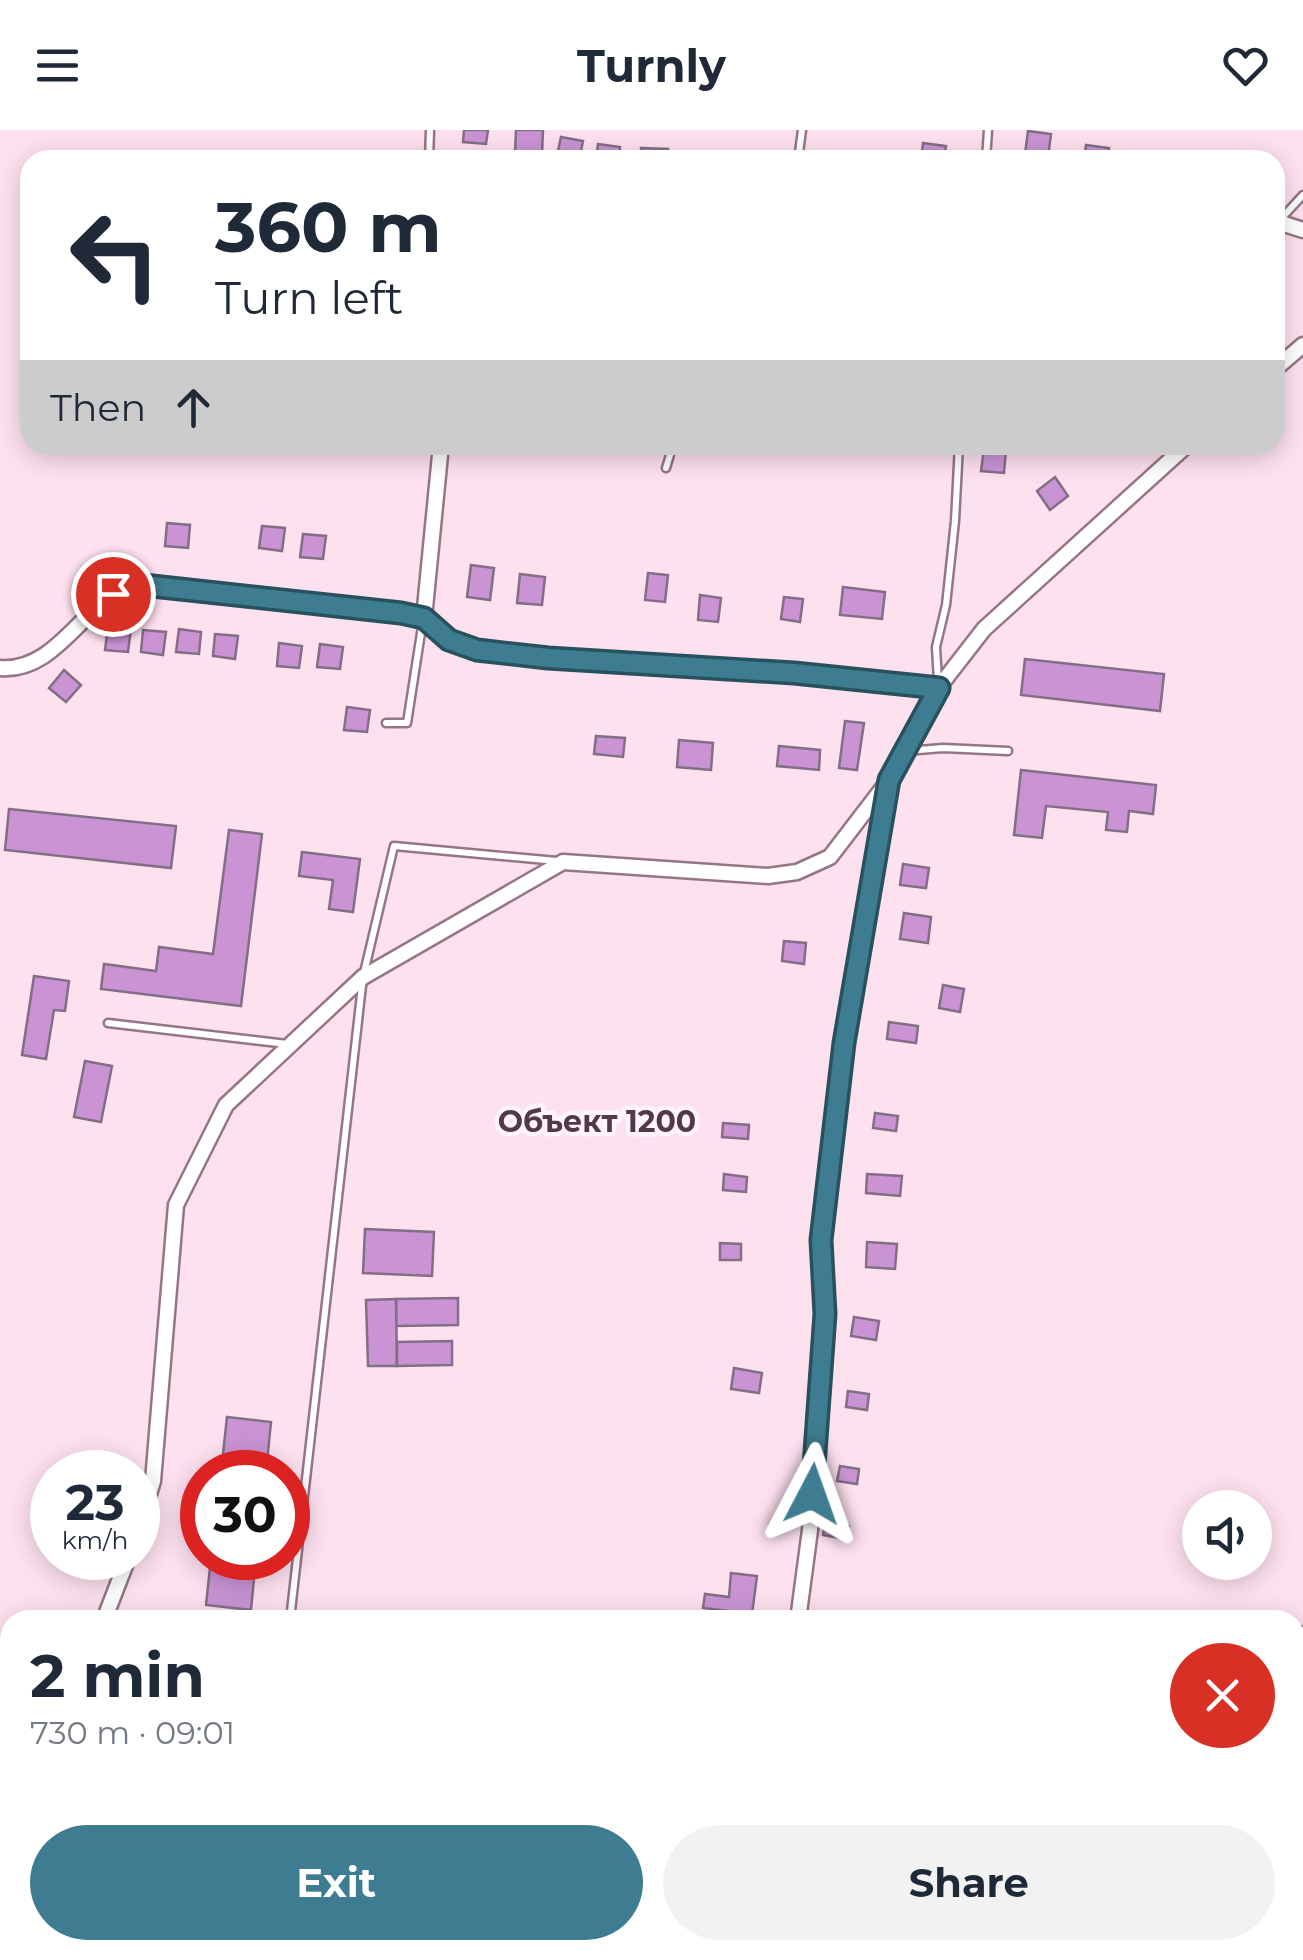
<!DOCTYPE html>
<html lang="en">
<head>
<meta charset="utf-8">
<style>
  :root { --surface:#fff; --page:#f2f2f3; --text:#1f2937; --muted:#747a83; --accent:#3e7d91 }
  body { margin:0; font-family:Montserrat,sans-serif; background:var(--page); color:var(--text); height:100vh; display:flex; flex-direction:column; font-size:38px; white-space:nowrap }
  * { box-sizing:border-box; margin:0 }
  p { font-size:32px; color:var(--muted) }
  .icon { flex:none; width:55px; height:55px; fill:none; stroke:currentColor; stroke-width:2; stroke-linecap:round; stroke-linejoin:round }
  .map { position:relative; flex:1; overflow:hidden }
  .sheet { position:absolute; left:0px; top:1480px; width:1305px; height:350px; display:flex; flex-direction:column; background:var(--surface); border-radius:30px 30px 0 0; box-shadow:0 5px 25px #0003 }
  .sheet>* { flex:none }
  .top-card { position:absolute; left:20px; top:20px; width:1265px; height:305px; border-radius:30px; box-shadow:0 5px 25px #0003; background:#fff; color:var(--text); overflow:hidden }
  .tools { position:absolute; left:1182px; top:1360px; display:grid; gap:20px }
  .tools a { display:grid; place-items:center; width:90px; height:90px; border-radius:50%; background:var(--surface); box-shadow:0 5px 25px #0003; font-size:50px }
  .speed { position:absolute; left:30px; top:1320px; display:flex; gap:20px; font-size:50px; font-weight:700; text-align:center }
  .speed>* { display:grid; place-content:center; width:130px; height:130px; border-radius:50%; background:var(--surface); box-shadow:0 5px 25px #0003; line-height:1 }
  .speed small { font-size:25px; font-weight:400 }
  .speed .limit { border:15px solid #d22; background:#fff; color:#111 }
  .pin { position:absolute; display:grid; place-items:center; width:85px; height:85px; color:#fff; margin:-42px; border:5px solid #fff; border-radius:50%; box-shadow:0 2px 10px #0007 }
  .me { position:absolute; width:110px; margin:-55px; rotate:4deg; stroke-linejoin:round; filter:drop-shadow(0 0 8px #0008) }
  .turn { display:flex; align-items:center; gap:35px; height:210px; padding:0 30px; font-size:45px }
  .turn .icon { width:130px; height:130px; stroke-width:2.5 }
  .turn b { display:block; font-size:70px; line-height:85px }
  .then { display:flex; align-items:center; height:95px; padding:0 30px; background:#0003; gap:20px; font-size:38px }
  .round { display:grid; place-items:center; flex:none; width:105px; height:105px; border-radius:52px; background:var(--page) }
  .head { display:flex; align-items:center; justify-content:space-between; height:170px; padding:0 30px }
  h1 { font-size:60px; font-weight:700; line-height:75px }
  .primary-button { display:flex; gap:20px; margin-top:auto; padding:20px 30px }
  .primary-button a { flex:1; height:115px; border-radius:60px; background:var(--accent); color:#fff; font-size:40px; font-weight:700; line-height:115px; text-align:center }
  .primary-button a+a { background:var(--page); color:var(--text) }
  header { display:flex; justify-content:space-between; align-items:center; height:130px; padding:0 30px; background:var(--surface); font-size:45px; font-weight:700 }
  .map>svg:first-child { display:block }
</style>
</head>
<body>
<header><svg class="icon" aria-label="menu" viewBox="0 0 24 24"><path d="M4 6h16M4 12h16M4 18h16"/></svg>Turnly<svg class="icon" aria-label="heart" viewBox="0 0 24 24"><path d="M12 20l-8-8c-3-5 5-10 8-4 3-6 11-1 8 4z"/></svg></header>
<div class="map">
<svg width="1303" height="1830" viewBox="0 0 1303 1830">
  <rect width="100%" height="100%" fill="#fee1ef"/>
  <g fill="#ca94d4" stroke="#836e87" stroke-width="2.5">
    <polygon points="464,0 488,0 486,14 463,12"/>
    <polygon points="516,0 543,0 542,25 515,23"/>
    <polygon points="1028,1 1051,4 1048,27 1025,24"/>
    <polygon points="561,7 583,11 579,30 556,30"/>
    <polygon points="923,13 946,16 944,30 921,30"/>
    <polygon points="598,14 620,17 619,30 596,30"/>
    <polygon points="1086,15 1109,18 1107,30 1084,30"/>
    <polygon points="641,18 668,19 667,30 641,30"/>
    <polygon points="984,318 1006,320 1004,343 981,341"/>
    <polygon points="1055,347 1068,366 1050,380 1037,361"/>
    <polygon points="167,393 190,395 188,418 165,416"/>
    <polygon points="262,396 285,398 282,421 259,418"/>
    <polygon points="303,404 326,406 323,429 300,427"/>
    <polygon points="471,435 494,438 490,470 467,467"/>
    <polygon points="648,443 668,445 665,472 645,470"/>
    <polygon points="520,444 545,447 542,475 517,473"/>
    <polygon points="843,457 885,462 882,489 840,485"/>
    <polygon points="700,465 721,468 718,492 698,490"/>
    <polygon points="784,467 803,469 800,492 781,489"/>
    <polygon points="108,497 131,499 128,522 105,520"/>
    <polygon points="179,499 201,502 199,524 176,522"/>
    <polygon points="143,500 166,502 163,525 141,522"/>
    <polygon points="215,504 238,506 235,529 213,526"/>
    <polygon points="279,513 302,516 299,538 277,536"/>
    <polygon points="320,514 343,517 340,539 317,537"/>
    <polygon points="1025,529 1164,544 1160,581 1021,565"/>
    <polygon points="64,540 81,555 66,572 49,558"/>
    <polygon points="347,577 370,580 367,602 344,600"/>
    <polygon points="845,591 864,593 857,640 839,638"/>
    <polygon points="596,606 625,608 623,627 594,624"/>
    <polygon points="679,610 713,613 711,640 677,637"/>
    <polygon points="779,616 820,620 819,640 777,636"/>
    <polygon points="1021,640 1156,655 1153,684 1129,681 1127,702 1106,700 1108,682 1046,676 1042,708 1014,705"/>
    <polygon points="9,679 176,696 171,738 5,720"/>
    <polygon points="229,700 262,704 241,876 101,859 104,834 156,841 159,817 213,824"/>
    <polygon points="302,722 360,729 353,782 329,779 333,750 299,746"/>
    <polygon points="903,734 929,738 926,758 900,755"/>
    <polygon points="904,783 931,787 928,813 900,809"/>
    <polygon points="784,811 806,813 804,834 782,831"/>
    <polygon points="34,846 69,851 65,881 54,880 46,929 22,925"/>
    <polygon points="943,855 964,859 960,882 939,878"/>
    <polygon points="889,892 918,896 916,913 887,909"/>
    <polygon points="85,931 112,936 101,992 74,987"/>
    <polygon points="875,983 898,986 896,1001 873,998"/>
    <polygon points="723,993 749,995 748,1009 722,1007"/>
    <polygon points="724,1044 747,1047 746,1062 723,1060"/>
    <polygon points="867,1044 902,1046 900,1066 866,1063"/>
    <polygon points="365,1099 434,1102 432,1146 363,1143"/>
    <polygon points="867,1112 897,1114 895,1139 866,1137"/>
    <polygon points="720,1113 741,1114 741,1130 720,1130"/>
    <polygon points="458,1168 458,1195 396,1196 396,1169"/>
    <polygon points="396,1169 397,1236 368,1236 366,1170"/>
    <polygon points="854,1187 879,1191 876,1210 851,1206"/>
    <polygon points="452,1211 452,1235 397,1236 397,1212"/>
    <polygon points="734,1238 762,1243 759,1263 731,1259"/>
    <polygon points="848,1261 869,1264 867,1280 846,1277"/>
    <polygon points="227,1287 271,1292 266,1342 221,1342"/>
    <polygon points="840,1336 859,1339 857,1354 837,1351"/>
    <polygon points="826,1391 849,1396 846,1409 823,1405"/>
    <polygon points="211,1428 256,1428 251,1480 206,1475"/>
    <polygon points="731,1443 757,1446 752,1484 703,1478 705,1464 729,1467"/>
  </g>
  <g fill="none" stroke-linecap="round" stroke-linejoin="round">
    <defs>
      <g id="lane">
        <polyline points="429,30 430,0"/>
        <polyline points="798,30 802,0"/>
        <polyline points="986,30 988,0"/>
        <polyline points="1279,91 1303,65"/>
        <polyline points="666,338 673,315"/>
        <polyline points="938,551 936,517 946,475 955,391 959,315"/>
        <polyline points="386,593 407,593 423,490"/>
        <polyline points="906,621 943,618 1008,621"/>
        <polyline points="108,893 287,914"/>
        <polyline points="290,1490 363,847 394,716 557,731"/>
      </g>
      <g id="street">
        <polyline points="1275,91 1303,100"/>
        <polyline points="1275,239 1303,215"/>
        <polyline points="424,488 441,315"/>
        <path d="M0,538C49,542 77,489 112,465C118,460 127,457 134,454L401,483L424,488L449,510L477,520L548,528L794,543L939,557"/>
        <polyline points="138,1400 153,1351 176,1075 226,975 363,847 563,732 768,746 797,742 830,727 889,650 939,557 984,499 1187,315"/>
        <polyline points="104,1490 128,1428"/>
        <polyline points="798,1490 810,1400 825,1184 821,1110 843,913 888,655"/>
        <polyline points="4,1830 10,1782"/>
        <polyline points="751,1830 753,1820"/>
      </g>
    </defs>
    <use href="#lane" stroke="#967686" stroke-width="11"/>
    <use href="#street" stroke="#967686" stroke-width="19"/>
    <g stroke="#a08b95" stroke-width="2.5" stroke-dasharray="10 5" stroke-linecap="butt">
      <polyline points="1295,1502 1303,1495"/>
      <polyline points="0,1669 10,1670"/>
      <polyline points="270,1820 279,1830"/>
      <polyline points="1228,1820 1234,1830"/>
      <polyline points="954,1830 964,1820"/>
    </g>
    <use href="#lane" stroke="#fff" stroke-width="6"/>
    <use href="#street" stroke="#fff" stroke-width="14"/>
  </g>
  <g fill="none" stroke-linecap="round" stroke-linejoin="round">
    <defs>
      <polyline id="route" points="113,464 134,454 401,483 424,488 449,510 477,520 548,528 794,543 939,558 889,650 844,913 821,1110 825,1184 812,1364"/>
    </defs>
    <use href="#route" stroke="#28515e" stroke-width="25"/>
    <use href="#route" stroke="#3e7d91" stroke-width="18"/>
  </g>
  <g text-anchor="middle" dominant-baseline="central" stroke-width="9" stroke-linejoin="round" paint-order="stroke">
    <g font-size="30" font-weight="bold" fill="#543847" stroke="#fdf5f9">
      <text x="597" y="991">Объект 1200</text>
    </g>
  </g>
</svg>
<div class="tools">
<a><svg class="icon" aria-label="sound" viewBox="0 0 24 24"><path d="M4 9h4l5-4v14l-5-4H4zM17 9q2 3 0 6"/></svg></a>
</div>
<div class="speed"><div>23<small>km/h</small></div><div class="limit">30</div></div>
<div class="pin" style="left:113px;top:464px;background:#d93025"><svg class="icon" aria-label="arrive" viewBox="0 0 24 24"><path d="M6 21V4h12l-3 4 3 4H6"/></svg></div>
<svg class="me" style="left:812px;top:1364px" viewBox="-20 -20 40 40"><path d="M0-17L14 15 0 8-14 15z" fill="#3e7d91" stroke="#fff" stroke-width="4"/></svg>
<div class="top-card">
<div class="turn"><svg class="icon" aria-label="left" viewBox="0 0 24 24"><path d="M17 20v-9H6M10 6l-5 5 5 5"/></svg><div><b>360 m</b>Turn left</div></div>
<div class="then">Then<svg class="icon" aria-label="ahead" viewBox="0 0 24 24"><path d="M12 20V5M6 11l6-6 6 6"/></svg></div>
</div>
<section class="sheet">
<div class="head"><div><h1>2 min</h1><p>730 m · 09:01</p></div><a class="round" style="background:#d93025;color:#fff"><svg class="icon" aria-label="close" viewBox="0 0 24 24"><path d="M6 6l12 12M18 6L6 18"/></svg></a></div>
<div class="primary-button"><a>Exit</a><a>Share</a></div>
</section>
</div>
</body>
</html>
